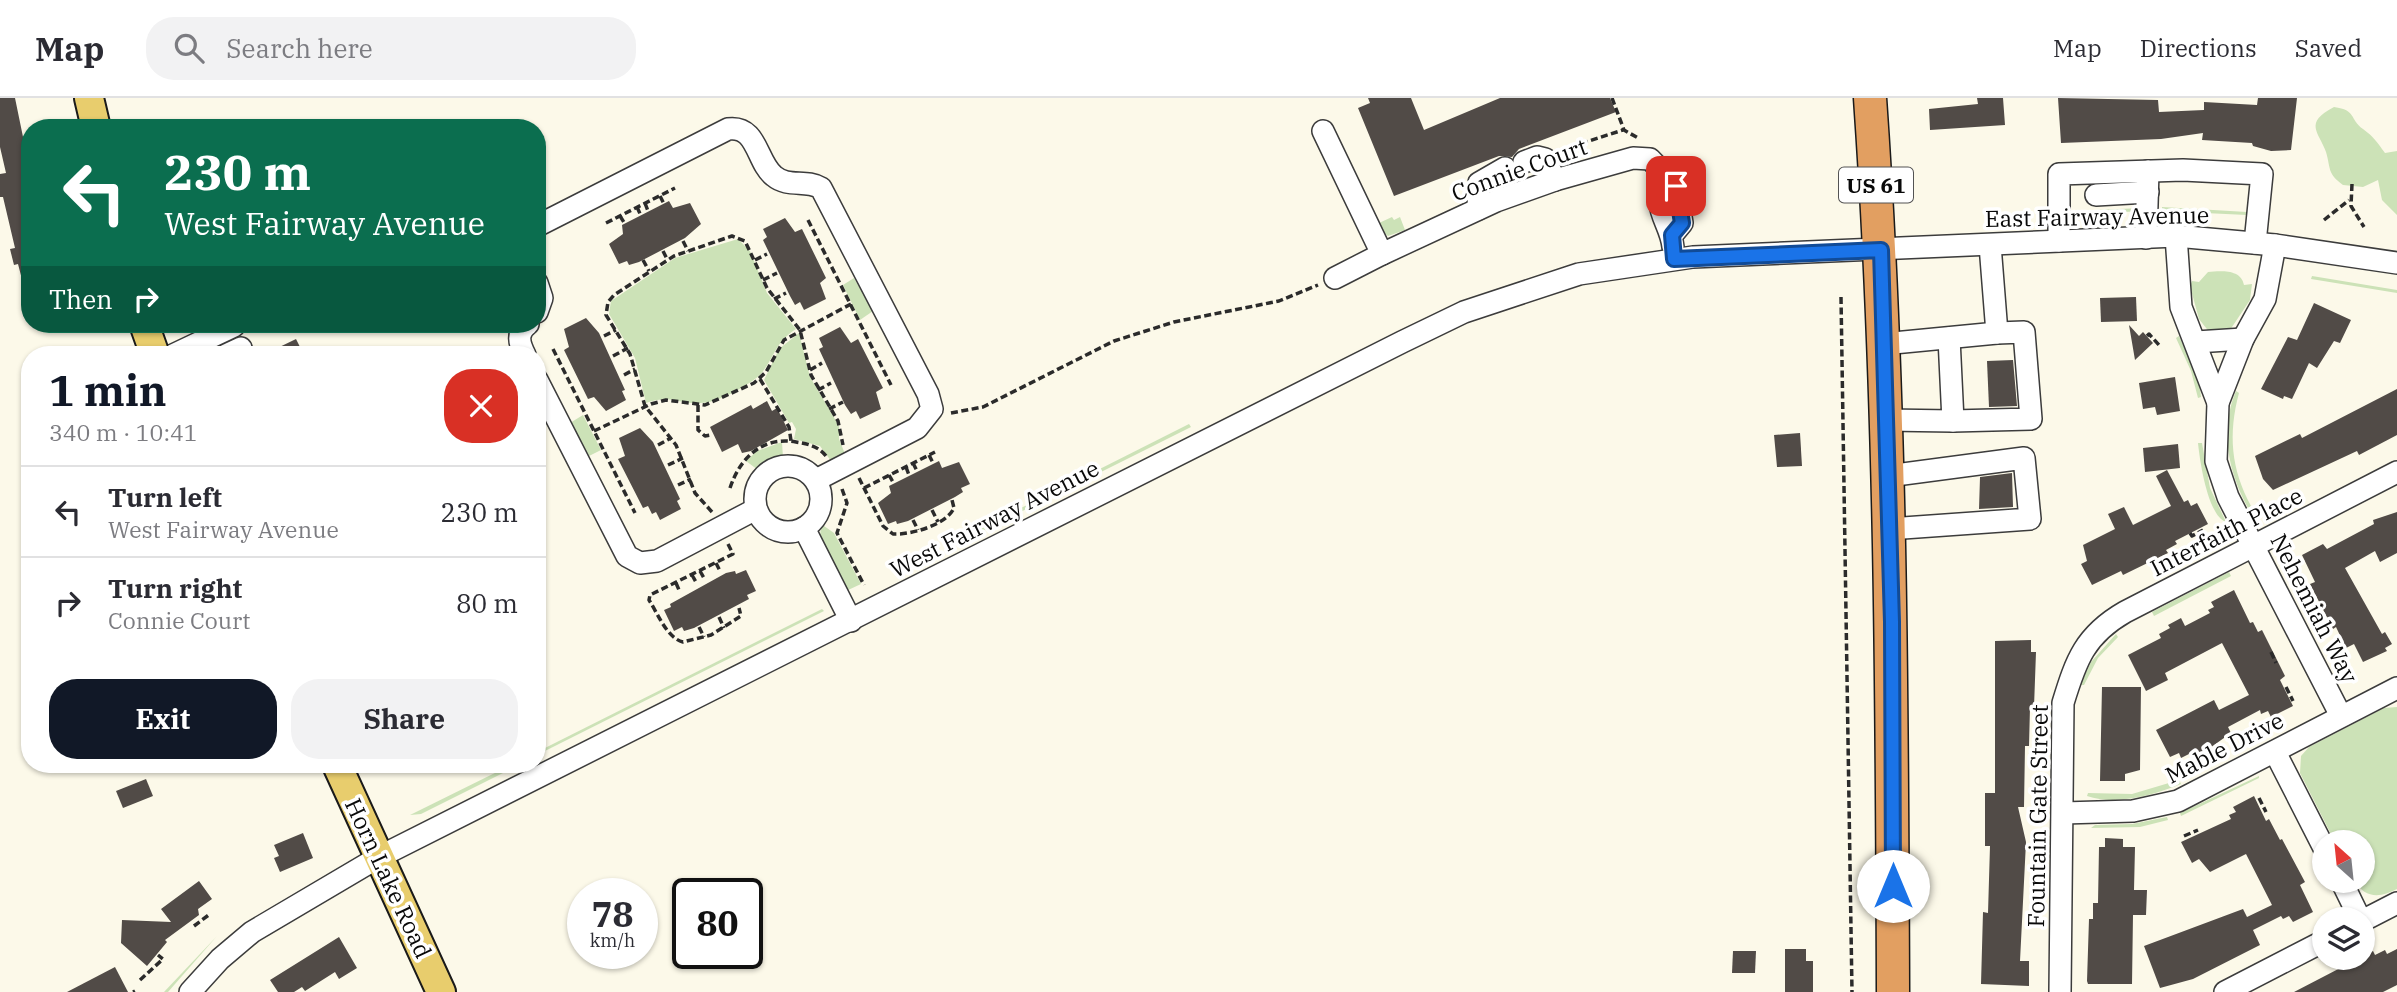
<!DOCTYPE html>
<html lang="en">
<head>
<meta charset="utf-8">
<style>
  :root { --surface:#fff; --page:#f2f2f3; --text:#2b2b33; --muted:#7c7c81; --line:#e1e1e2; --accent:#111827 }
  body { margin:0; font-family:"IBM Plex Serif",serif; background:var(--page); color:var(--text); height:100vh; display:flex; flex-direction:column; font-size:26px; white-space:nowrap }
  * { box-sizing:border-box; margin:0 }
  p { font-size:23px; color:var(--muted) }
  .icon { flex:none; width:38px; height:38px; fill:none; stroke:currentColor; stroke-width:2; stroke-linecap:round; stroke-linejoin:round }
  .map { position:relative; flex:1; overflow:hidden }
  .panel { position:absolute; left:21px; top:248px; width:525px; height:427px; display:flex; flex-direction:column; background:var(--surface); border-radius:28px; box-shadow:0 2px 5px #0004 }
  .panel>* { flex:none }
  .guide { position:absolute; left:21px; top:21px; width:525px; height:214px; border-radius:28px; box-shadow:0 2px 5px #0004; background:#0b6e4f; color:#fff; overflow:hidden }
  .needle { width:46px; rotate:333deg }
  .fabs { position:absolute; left:2312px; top:732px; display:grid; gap:14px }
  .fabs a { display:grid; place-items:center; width:63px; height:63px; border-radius:50%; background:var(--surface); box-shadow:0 2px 5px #0004; font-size:35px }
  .speed { position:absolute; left:567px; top:780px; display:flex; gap:14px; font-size:35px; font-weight:700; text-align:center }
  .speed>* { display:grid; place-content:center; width:91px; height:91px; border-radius:50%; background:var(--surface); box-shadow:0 2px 5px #0004; line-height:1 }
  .speed small { font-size:18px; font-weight:400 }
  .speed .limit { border:4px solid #111; border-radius:10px; background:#fff; color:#111 }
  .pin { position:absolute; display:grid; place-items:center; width:60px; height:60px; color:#fff; margin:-30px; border-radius:14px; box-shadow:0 4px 10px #0006 }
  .me { position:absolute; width:77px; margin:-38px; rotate:0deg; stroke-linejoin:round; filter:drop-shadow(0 0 5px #0008) }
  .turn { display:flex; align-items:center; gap:24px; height:147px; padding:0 28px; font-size:32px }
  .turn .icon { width:91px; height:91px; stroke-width:2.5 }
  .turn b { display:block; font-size:49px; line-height:60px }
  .then { display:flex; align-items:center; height:66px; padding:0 28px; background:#0003; gap:14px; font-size:26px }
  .round { display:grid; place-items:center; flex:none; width:74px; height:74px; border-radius:28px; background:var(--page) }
  .headline { display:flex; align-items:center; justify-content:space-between; height:119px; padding:0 28px }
  h1 { font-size:42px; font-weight:700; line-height:52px; color:var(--accent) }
  .button { display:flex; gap:14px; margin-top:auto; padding:14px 28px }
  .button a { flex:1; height:80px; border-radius:28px; background:var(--accent); color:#fff; font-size:28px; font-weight:700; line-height:80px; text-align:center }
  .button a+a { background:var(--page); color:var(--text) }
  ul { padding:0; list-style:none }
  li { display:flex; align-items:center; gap:21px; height:91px; padding:0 28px; border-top:2px solid var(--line) }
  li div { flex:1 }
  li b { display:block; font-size:26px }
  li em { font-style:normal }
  header { display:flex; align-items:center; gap:42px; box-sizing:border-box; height:98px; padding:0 35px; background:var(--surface); border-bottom:2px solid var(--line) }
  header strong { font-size:33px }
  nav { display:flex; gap:38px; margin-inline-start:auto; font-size:24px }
  .search { width:490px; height:63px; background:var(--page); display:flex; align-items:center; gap:18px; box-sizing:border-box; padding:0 24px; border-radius:28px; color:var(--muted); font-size:26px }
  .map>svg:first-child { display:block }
</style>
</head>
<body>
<header>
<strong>Map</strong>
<div class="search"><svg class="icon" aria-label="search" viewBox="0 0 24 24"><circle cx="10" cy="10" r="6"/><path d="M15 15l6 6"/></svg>Search here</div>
<nav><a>Map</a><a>Directions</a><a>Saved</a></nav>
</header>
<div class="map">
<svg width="2397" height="894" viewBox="0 0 2397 894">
  <rect width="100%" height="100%" fill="#fcf9e9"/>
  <g fill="#cce2b7">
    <path d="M2334,9C2357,12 2349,21 2363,31C2374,39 2377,44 2385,55L2397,53V117L2382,102L2378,82L2363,89L2343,87C2327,75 2331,71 2326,54C2319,34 2303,25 2334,9Z"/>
    <polygon points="2162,109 2247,114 2247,117 2162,113"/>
    <polygon points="2142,110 2142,113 2072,117 2072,113"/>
    <polygon points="1392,119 1394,122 1400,119 1405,132 1388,138 1382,133 1379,125"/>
    <path d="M738,141L750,153L767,195L796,231C771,247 773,268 755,281C741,291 717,305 700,305C677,306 672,296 646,305L635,260L609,216L611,203L675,160Z"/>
    <path d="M2208,174C2221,173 2241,171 2244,187L2252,186L2250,202L2230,232L2210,235L2199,221L2190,188L2192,183L2199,184Z"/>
    <polygon points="2312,178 2397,192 2397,195 2311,181"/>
    <polygon points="854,180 873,213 860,222 843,187"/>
    <polygon points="799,235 810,279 839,328 839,341 845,356 831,363 820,348 794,341 796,331 792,324 789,325 764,282 779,251"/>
    <polygon points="2179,238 2199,283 2201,299 2198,300 2191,273 2176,240"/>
    <path d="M2236,293L2239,295C2228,336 2231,371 2251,408L2248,410C2229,375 2219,333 2236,293Z"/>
    <polygon points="583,317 601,352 589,358 570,325"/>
    <polygon points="1189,326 1191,329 1071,389 1070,386"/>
    <polygon points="782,344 783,360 758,372 746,363 757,353"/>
    <path d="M2198,345H2202L2210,390L2226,424C2208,418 2200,364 2198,345Z"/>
    <polygon points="1067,387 1068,390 959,445 957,442"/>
    <polygon points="824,428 834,435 861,486 846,493 820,438 821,429"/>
    <polygon points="2229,474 2231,478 2154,518 2152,514"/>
    <polygon points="822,511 824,513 537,657 537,654"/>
    <polygon points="2116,536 2118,539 2098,560 2084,587 2080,587 2091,564"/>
    <path d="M2397,609V791C2380,800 2365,801 2354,782H2362V744H2335L2300,675L2301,658L2309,649L2384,610Z"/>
    <polygon points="511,667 519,667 421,716 410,717"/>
    <polygon points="2259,678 2259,680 2181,718 2180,715"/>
    <path d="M2179,682L2181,686C2154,697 2116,708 2087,698L2088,695L2132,696Z"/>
    <polygon points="2167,719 2168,722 2140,729 2091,730 2095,727 2132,726"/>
    <polygon points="217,838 168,894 164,894"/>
  </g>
  <g fill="#514b47">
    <polygon points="0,0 15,0 30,73 30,189 24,189 18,166 14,167 10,151 15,150 3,99 0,99 0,76 6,75 0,49"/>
    <polygon points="1368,0 1411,0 1424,32 1500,0 1610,0 1616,14 1519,51 1512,59 1499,58 1394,98 1358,10 1370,5"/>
    <polygon points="1977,0 2003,0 2005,27 1930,32 1929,11 1978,6"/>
    <polygon points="2058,0 2158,2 2159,14 2204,12 2204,4 2257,7 2258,0 2297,0 2291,52 2271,53 2253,48 2252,45 2202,42 2203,35 2161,41 2061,45"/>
    <polygon points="669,103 673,110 690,105 701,126 685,140 639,164 629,167 627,163 619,166 609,146 623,136 622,127"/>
    <polygon points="785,120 795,134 802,131 826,180 820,185 826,201 804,212 800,204 795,207 790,198 763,142 767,139 763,131"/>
    <polygon points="2136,199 2137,223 2101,224 2100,200"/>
    <polygon points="2314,205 2351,222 2340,245 2334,243 2317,270 2309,265 2292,301 2284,298 2283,301 2261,291 2288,239 2297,242"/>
    <polygon points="586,220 599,235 625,292 622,293 626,302 606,313 594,299 588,301 564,252 569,249 564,231"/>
    <polygon points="2129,227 2139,238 2143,234 2153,245 2135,262"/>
    <polygon points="840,229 851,245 858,241 883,290 876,294 881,311 860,321 856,313 851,316 845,307 819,251 823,249 819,240"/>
    <polygon points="296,241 304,257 263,257"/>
    <polygon points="2013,262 2017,308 1989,309 1987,263"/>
    <polygon points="2175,279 2180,313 2157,317 2155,309 2143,311 2139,285"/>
    <polygon points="2397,291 2397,337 2359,357 2357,353 2273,392 2263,381 2255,358 2300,336 2302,340"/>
    <polygon points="767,303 772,313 777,310 788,332 751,353 742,355 738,346 722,354 710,329 751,307 753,311"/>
    <polygon points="640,330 653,344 680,401 677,403 681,411 660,422 656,414 652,416 648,408 643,410 618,361 625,358 619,340"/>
    <polygon points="1800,335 1802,368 1777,369 1774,337"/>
    <polygon points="2178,346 2180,370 2145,374 2143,350"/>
    <polygon points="939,363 942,370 959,364 970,386 961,390 963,394 955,399 908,423 897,426 896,423 888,426 878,405 891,395 889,388"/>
    <polygon points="2167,372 2184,404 2188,402 2191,408 2197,405 2208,426 2175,443 2177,446 2166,452 2168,455 2123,477 2121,473 2092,487 2081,466 2087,463 2083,447 2115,431 2108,416 2124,409 2133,427 2171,408 2156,378"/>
    <polygon points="2012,375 2013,409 1979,411 1980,379"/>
    <polygon points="2397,414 2397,455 2380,464 2375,453 2345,470 2382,536 2385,534 2392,546 2385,550 2387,553 2363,564 2354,546 2346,550 2336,529 2333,531 2310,486 2315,484 2302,457 2323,446 2327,451 2374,426 2373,422"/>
    <polygon points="746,472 756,493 747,497 749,501 694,530 684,533 682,529 674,533 664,512 671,509 670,506 726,475 735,473 736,476"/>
    <polygon points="2234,492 2250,525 2253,524 2258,534 2262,532 2285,578 2280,582 2293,608 2271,619 2268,613 2261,616 2260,612 2228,629 2231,635 2207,652 2193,659 2191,655 2181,660 2179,655 2170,659 2156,632 2214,602 2219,612 2249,597 2222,545 2165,575 2168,582 2146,593 2128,557 2161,540 2159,536 2170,530 2168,527 2181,520 2185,528 2210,515 2208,512 2214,509 2211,504"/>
    <polygon points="2031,542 2031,554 2036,554 2034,609 2030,609 2029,648 2025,648 2024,709 2018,709 2026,744 2020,863 2029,863 2029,888 1981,886 1983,814 1988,815 1990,748 1985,748 1985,695 1995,695 1995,543"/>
    <polygon points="2102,589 2141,589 2140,672 2125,676 2125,683 2100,683"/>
    <polygon points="146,681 153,698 123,710 116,693"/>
    <polygon points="2254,698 2266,723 2269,721 2280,742 2282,741 2305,784 2300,787 2313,814 2293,824 2289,818 2283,821 2281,818 2253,832 2260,847 2193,881 2160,890 2144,848 2243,811 2247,819 2272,807 2246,756 2210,774 2199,761 2192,765 2181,744 2231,721 2229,717 2236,714 2233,709"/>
    <polygon points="303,735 313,760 280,774 274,760 279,758 274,747"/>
    <polygon points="2105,740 2123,741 2123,749 2135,749 2134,792 2147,792 2146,817 2133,817 2132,886 2088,886 2087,883 2089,821 2093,821 2093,805 2098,805 2099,749 2105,749"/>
    <polygon points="199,783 212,801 198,811 199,817 165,842 167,844 147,868 121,845 122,822 171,824 161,811"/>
    <polygon points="339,839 357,870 339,881 335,874 305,893 302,889 294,894 278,894 270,882"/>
    <polygon points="1785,851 1806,851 1806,863 1813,863 1813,894 1785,894"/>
    <polygon points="2397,851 2397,887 2383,894 2294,894 2373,853 2375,857 2385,852 2387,856"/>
    <polygon points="1733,853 1756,853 1755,875 1732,875"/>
    <polygon points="115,869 128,894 67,894"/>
  </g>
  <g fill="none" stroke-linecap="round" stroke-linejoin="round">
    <defs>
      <g id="minor">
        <polyline points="1323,33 1382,156 1496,103 1555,82 1633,60 1650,61 1676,88 1682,125 1672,137"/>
        <polyline points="1524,64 1537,59 1545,61 1555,82"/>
        <path d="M1668,83C1648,107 1671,124 1673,149"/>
        <polyline points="2096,97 2148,94"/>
        <polyline points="1478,111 1479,85 1505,70"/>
        <path d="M537,128L728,31C758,27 756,64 774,78C788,90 806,81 821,90L928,296L932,311L917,330L816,382"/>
        <polyline points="2176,138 2181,209 2218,305"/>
        <polyline points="2146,140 2148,73"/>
        <polyline points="2059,143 2059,76 2183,72 2262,76 2255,145"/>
        <polyline points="2275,147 2265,201 2243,241 2218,305 2216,363 2228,399 2341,618"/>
        <polyline points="1335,180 1382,156"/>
        <polyline points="537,185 542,200 537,214"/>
        <polyline points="2196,244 2243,241"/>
        <polyline points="1883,246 1997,235 1990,147"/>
        <polyline points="173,257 234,228"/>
        <polyline points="226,257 241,250"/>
        <path d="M525,257C519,245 516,235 528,226"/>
        <polyline points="537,282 627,458 640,465 657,463 756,411"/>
        <polyline points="1886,322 1953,323 1949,240"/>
        <polyline points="1953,323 2031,321 2024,234 1997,235"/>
        <circle cx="788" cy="401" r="33"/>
        <polyline points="1888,378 2024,360 2030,421 1889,431"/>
        <polyline points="804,430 851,523"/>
        <polyline points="2275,654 2324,750"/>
        <polyline points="2063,715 2133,713 2178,703 2397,590"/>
        <polyline points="2341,782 2360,821"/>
        <polyline points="2362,823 2397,805"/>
        <polyline points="190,894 220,861 252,834 379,759 1402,244 1464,214 1579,176 1693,159 2176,138 2275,147 2397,165"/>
        <path d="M2060,894L2063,605C2076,562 2085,537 2125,514L2397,374"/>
        <polyline points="2225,894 2324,843"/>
      </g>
      <g id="major">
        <polyline points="89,0 96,30"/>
        <polyline points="144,226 155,257"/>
        <polyline points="337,667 441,894"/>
      </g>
      <path id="highway" d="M1870,0C1891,298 1892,596 1893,894"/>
    </defs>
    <use href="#minor" stroke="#3c3c3c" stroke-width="24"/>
    <use href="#major" stroke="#1a1a1a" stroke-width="32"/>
    <use href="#highway" stroke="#1a1a1a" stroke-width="35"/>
    <g stroke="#2b2b2b" stroke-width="3.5" stroke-dasharray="7 3.5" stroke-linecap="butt">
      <polyline points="1612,0 1624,32 1638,40"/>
      <polyline points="1561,52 1623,32"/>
      <polyline points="2352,86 2351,108 2364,129"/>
      <polyline points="660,98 664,106"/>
      <polyline points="645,105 648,113"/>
      <polyline points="637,109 641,118"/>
      <polyline points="620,118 625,126"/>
      <polyline points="808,122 891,287"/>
      <polyline points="2324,122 2349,102"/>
      <polyline points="606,125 675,90"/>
      <polyline points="683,143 688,153"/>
      <polyline points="663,153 667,161"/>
      <polyline points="643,162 649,173"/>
      <polyline points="755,162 767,156"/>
      <polyline points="763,182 777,175"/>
      <polyline points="1841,199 1852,894"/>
      <polyline points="774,201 786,195"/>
      <polyline points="604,238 616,232"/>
      <polyline points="2147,238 2149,236 2159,247"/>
      <polyline points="553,251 635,415"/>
      <polyline points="613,258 628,250"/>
      <polyline points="810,272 822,265"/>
      <polyline points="624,277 635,271"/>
      <polyline points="760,281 789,329 791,343"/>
      <polyline points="818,292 831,285"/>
      <polyline points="698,307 698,332 705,338 711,337"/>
      <polyline points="829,311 843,304"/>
      <polyline points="951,315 983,309 1114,243 1174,224 1279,203 1318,187"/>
      <polyline points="594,333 651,306 666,302 705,307 754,285 766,274 784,242 851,206"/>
      <polyline points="658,347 671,340"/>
      <polyline points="929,357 933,365"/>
      <polyline points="913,365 917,373"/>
      <polyline points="668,367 683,360"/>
      <polyline points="906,369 909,377"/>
      <polyline points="889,377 893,384"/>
      <path d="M859,380L883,428L893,436C911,437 946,427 954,410L952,402"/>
      <polyline points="678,387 691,381"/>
      <path d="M730,390C740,360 762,338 796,344C808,346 818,348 826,358"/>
      <polyline points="864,390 935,354"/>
      <polyline points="842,391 847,405 837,435 864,487"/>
      <polyline points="932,412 938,424"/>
      <polyline points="712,414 695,395 676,347 645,308 630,256 606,217 608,204 614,197 674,158 732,138 745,143 767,190 800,232 811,277 838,323 843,347"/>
      <polyline points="913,422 918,432"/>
      <polyline points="2190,435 2192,438 2203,432"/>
      <path d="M728,446L733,456L650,497L649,502C658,516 667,540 683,544L711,537L741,518L739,510"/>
      <polyline points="716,465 720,473"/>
      <polyline points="700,473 704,480"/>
      <polyline points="692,477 696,484"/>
      <polyline points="676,485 679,492"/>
      <polyline points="719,519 724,530"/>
      <polyline points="699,529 704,539"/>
      <polyline points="2271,554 2276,565"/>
      <polyline points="2286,589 2293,603"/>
      <polyline points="2259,700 2266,714"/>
      <polyline points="2184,738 2198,732"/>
      <polyline points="194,828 210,816"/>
      <polyline points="140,882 163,861 158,857"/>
      <polyline points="133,894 135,893"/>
    </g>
    <use href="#minor" stroke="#fff" stroke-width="21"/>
    <use href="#major" stroke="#e8cd6d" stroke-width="28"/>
    <use href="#highway" stroke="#e29f61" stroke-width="32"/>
  </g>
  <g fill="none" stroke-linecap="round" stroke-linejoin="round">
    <defs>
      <polyline id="route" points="1676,88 1682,125 1672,137 1674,161 1881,152 1892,524 1893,788"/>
    </defs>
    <use href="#route" stroke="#114b97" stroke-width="18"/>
    <use href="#route" stroke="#1a73e8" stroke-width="12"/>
  </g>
  <g text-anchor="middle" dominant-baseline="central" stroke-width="7" stroke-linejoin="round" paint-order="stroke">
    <rect fill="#fff" stroke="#535353" stroke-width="2" x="1839" y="69.5" width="74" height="35" rx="5"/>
    <g font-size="21" font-weight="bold" fill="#090909">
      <text x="1876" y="87">US 61</text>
    </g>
    <g font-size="23" fill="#090909" stroke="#fff">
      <text transform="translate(1519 71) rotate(-20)">Connie Court</text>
      <text transform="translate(2097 118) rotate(-1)">East Fairway Avenue</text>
      <text transform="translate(994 420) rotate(-27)">West Fairway Avenue</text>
      <text transform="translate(2226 433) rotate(-27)">Interfaith Place</text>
      <text transform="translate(2315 510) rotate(63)">Nehemiah Way</text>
      <text transform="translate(2224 649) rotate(-27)">Mable Drive</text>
      <text transform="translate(2037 718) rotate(-89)">Fountain Gate Street</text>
      <text transform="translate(389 780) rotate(65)">Horn Lake Road</text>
    </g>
  </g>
</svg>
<div class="fabs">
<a><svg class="needle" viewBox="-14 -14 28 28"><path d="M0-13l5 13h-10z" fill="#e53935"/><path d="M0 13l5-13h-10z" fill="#7c7c81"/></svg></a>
<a><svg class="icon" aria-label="layers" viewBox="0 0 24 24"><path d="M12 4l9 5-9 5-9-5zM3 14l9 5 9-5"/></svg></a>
</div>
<div class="speed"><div>78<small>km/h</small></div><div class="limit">80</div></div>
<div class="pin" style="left:1676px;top:88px;background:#d93025"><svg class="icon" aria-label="arrive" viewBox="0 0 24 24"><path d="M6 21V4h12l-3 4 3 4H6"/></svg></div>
<svg class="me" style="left:1893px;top:788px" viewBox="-20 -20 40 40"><circle r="19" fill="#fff"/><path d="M0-13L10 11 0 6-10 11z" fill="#1a73e8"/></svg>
<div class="guide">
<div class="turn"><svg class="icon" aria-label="left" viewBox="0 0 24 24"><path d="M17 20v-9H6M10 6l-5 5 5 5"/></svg><div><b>230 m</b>West Fairway Avenue</div></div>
<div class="then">Then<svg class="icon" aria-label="right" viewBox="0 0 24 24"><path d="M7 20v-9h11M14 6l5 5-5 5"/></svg></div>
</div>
<section class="panel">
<div class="headline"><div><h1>1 min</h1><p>340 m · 10:41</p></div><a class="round" style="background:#d93025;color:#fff"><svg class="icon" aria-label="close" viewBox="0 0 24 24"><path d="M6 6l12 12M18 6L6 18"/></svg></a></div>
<ul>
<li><svg class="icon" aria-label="left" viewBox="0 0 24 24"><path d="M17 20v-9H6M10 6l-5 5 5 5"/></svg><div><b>Turn left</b><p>West Fairway Avenue</p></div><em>230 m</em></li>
<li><svg class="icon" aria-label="right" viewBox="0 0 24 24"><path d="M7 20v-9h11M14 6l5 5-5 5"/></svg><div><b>Turn right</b><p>Connie Court</p></div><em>80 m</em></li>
</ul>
<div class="button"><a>Exit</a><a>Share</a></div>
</section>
</div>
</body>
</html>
